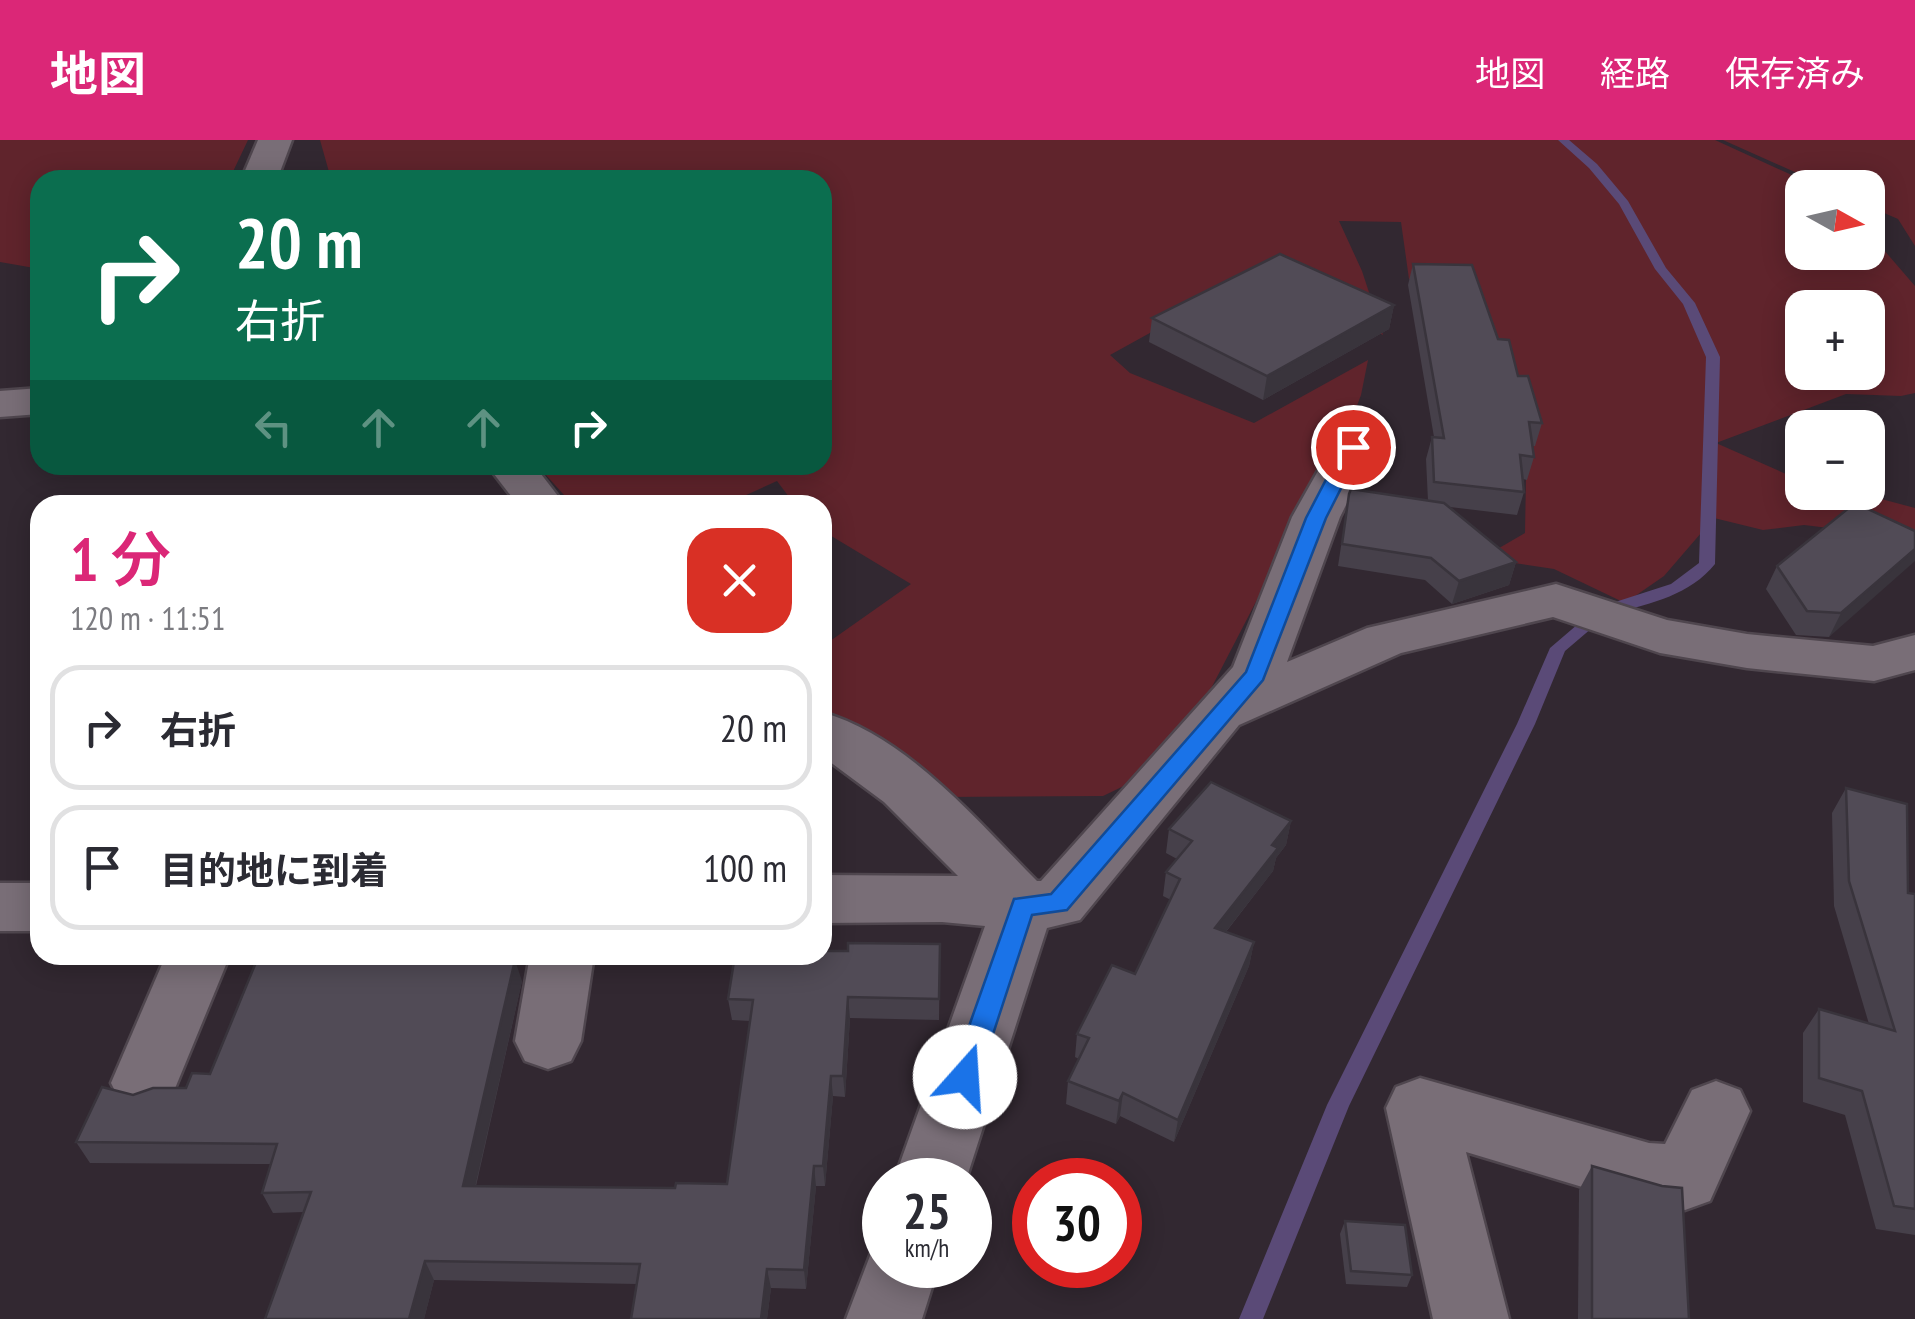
<!DOCTYPE html>
<html lang="ja">
<head>
<meta charset="utf-8">
<style>
  :root { --surface:#fff; --page:#f7f7f7; --text:#2b2b33; --muted:#7c7c81; --line:#e1e1e2; --accent:#db2777 }
  body { margin:0; font-family:"PT Sans Narrow","Noto Sans JP",sans-serif; background:var(--page); color:var(--text); height:100vh; display:flex; flex-direction:column; font-size:38px; white-space:nowrap }
  * { box-sizing:border-box; margin:0 }
  p { font-size:32px; color:var(--muted) }
  .icon { flex:none; width:55px; height:55px; fill:none; stroke:currentColor; stroke-width:2; stroke-linecap:round; stroke-linejoin:round }
  .map { position:relative; flex:1; overflow:hidden }
  .details { position:absolute; left:30px; top:355px; width:802px; height:470px; display:flex; flex-direction:column; background:var(--surface); border-radius:30px; box-shadow:0 5px 25px #0003 }
  .details>* { flex:none }
  .guide { position:absolute; left:30px; top:30px; width:802px; height:305px; border-radius:30px; box-shadow:0 5px 25px #0003; background:#0b6e4f; color:#fff; overflow:hidden }
  .needle { width:65px; rotate:98deg }
  .buttons { position:absolute; left:1785px; top:30px; display:grid; gap:20px }
  .buttons a { display:grid; place-items:center; width:100px; height:100px; border-radius:20px; background:var(--surface); box-shadow:0 5px 25px #0003; font-size:50px }
  .speed { position:absolute; left:862px; top:1018px; display:flex; gap:20px; font-size:50px; font-weight:700; text-align:center }
  .speed>* { display:grid; place-content:center; width:130px; height:130px; border-radius:50%; background:var(--surface); box-shadow:0 5px 25px #0003; line-height:1 }
  .speed small { font-size:25px; font-weight:400 }
  .speed .limit { border:15px solid #d22; background:#fff; color:#111 }
  .pin { position:absolute; display:grid; place-items:center; width:85px; height:85px; color:#fff; margin:-42px; border:5px solid #fff; border-radius:50%; box-shadow:0 2px 10px #0007 }
  .me { position:absolute; width:110px; margin:-55px; rotate:19deg; stroke-linejoin:round; filter:drop-shadow(0 0 8px #0008) }
  .turn { display:flex; align-items:center; gap:35px; height:210px; padding:0 40px; font-size:45px }
  .turn .icon { width:130px; height:130px; stroke-width:2.5 }
  .turn b { display:block; font-size:70px; line-height:85px }
  .lanes { display:flex; align-items:center; height:95px; padding:0 40px; background:#0003; justify-content:center; gap:50px; direction:ltr }
  .lanes .off { opacity:.35 }
  .round { display:grid; place-items:center; flex:none; width:105px; height:105px; border-radius:30px; background:var(--page) }
  .summary { display:flex; align-items:center; justify-content:space-between; height:170px; padding:0 40px }
  h1 { font-size:60px; font-weight:600; line-height:75px; color:var(--accent) }
  ul { padding:0; list-style:none }
  li { display:flex; align-items:center; gap:30px; height:125px; margin:0 20px 15px; padding:0 20px; border:5px solid var(--line); border-radius:30px }
  li div { flex:1 }
  li b { display:block; font-size:38px }
  li em { font-style:normal }
  header { display:flex; align-items:center; gap:60px; box-sizing:border-box; height:140px; padding:0 50px; background:var(--accent); color:#fff }
  header strong { font-size:48px }
  nav { display:flex; gap:55px; margin-inline-start:auto; font-size:35px }
  .map>svg:first-child { display:block }
</style>
</head>
<body>
<header>
<strong>地図</strong>
<nav><a>地図</a><a>経路</a><a>保存済み</a></nav>
</header>
<div class="map">
<svg width="1915" height="1179" viewBox="0 0 1915 1179">
  <rect width="100%" height="100%" fill="#322831"/>
  <g fill="#60242c" fill-rule="evenodd">
    <polygon points="0,0 248,0 229,40 40,40 40,129 0,122"/>
    <path d="M320,0H1715L1818,47L1802,48V112H1868V74L1877,102L1915,146V253L1901,256L1846,254L1716,303L1802,341V352L1859,353L1915,368V414L1862,392L1804,385L1763,390L1714,378L1664,436L1625,463L1554,429L1482,418L1525,393L1526,337L1439,149L1409,139L1401,82L1339,81L1362,131L1383,195L1262,131L1110,215L1130,233L1254,283L1368,220L1361,255L1334,327L1290,396L1190,589L1130,643L1103,656L940,657L823,573V506L911,444L823,391L822,365H795L777,341L724,365H573L537,325H822V40H323L329,32ZM1802,168H1868V232H1802Z"/>
    <polygon points="1723,0 1915,0 1915,106 1898,79 1868,66 1868,48 1828,47"/>
  </g>
  <g fill="none" stroke-linecap="round" stroke-linejoin="round">
    <g fill="#5a4a77" fill-rule="evenodd">
      <path d="M1558,0H1569L1597,24L1628,61L1666,128L1695,163L1720,217L1715,424C1690,455 1652,463 1615,473L1607,468L1609,464L1671,444L1699,423L1706,217L1683,164L1655,129L1619,64L1589,28Z"/>
      <polygon points="1591,477 1599,482 1565,511 1535,584 1349,966 1263,1179 1239,1179 1327,965 1517,584 1550,508 1585,478"/>
    </g>
    <defs>
      <g id="minor">
        <polygon points="258,0 292,0 277,40 241,40"/>
        <polygon points="40,248 40,274 0,277 0,251"/>
        <path d="M1353,294L1369,297L1375,307L1340,377L1287,522L1367,488L1556,444L1667,480L1747,494L1873,506L1915,495V530L1874,541L1747,528L1660,513L1553,477L1401,513L1239,585L1080,780L1047,788L966,1040H894L985,786L942,782L822,783V735L958,736L884,662L822,616V572C908,597 976,680 1037,741H1041L1233,527L1292,377L1337,297Z"/>
        <polygon points="487,325 534,325 565,365 518,365"/>
        <rect x="0" y="743" width="40" height="48"/>
        <polygon points="166,815 230,815 169,963 145,972 121,963 111,943"/>
        <polygon points="530,815 594,815 581,901 571,921 548,929 525,921 515,901"/>
        <polygon points="1420,938 1649,1003 1665,1004 1692,950 1716,941 1740,950 1750,971 1710,1061 1685,1070 1649,1067 1466,1012 1509,1179 1433,1179 1386,968 1396,947"/>
        <polygon points="885,1097 885,1125 939,1125 922,1179 846,1179 876,1100"/>
      </g>
    </defs>
    <use href="#minor" stroke="#4f464e" stroke-width="5"/>
    <use href="#minor" fill="#796e77" fill-rule="evenodd"/>
  </g>
  <g fill="#46404a">
    <polygon points="1413,124 1498,199 1542,283 1535,306 1532,306 1534,317 1527,340 1523,339 1524,352 1517,375 1450,367 1516,422 1509,445 1452,464 1425,440 1338,426 1349,354 1428,361 1426,319 1432,297 1434,297 1408,145"/>
    <polygon points="1394,165 1389,189 1263,260 1149,202 1152,178"/>
    <polygon points="1915,391 1829,497 1796,495 1766,449 1777,426"/>
    <polygon points="1846,648 1908,753 1915,754 1915,1095 1876,1089 1845,975 1803,962 1803,893 1819,869 1869,884 1834,766 1832,673"/>
    <polygon points="1291,681 1286,705 1276,718 1273,731 1226,792 1254,802 1249,826 1174,1002 1120,976 1116,984 1066,964 1068,941 1079,919 1075,917 1077,894 1135,834 1171,760 1163,756 1166,732 1177,719 1166,713 1169,689"/>
    <polygon points="940,804 939,880 850,878 845,957 833,956 825,1046 816,1046 806,1149 771,1148 767,1179 631,1179 637,1144 434,1140 424,1179 265,1179 304,1072 273,1073 262,1053 270,1024 90,1023 76,1002 133,955 186,948 210,934 460,818 522,841 476,1046 675,1048 727,1044 750,881 732,880 728,859 848,811"/>
    <polygon points="1592,1026 1689,1179 1578,1179 1579,1050"/>
    <polygon points="1345,1081 1412,1135 1407,1147 1346,1144 1340,1094"/>
  </g>
  <g fill="#39343c">
    <polygon points="1394,165 1389,189 1263,260 1267,236"/>
    <polygon points="1915,409 1915,421 1829,497 1841,473"/>
    <polygon points="1516,422 1509,445 1452,464 1459,441"/>
    <polygon points="1291,681 1286,705 1276,718 1273,731 1210,812 1215,788 1272,705"/>
    <polygon points="1254,802 1249,826 1174,1002 1178,980"/>
    <polygon points="447,815 461,815 454,839 446,818"/>
    <polygon points="515,820 522,841 471,1065 463,1046"/>
    <polygon points="848,857 850,878 845,957 843,936"/>
    <polygon points="831,936 833,956 825,1046 823,1026"/>
    <polygon points="1123,953 1120,976 1116,984 1119,961"/>
    <polygon points="814,1026 816,1046 806,1149 804,1130"/>
    <polygon points="425,1121 434,1140 424,1179 409,1179"/>
    <polygon points="767,1129 771,1148 767,1179 761,1179"/>
  </g>
  <g fill="#514b56" stroke="#39343c" stroke-width="2.5">
    <polygon points="1280,114 1394,165 1267,236 1152,178"/>
    <polygon points="1413,124 1472,125 1498,199 1509,200 1518,236 1528,236 1542,283 1529,282 1534,317 1520,315 1524,352 1434,342 1432,297 1444,298"/>
    <polygon points="1351,349 1444,363 1516,422 1459,441 1431,418 1342,404 1349,354"/>
    <polygon points="1855,363 1915,391 1915,409 1841,473 1807,471 1777,426"/>
    <polygon points="1211,642 1291,681 1272,705 1278,708 1215,788 1254,802 1178,980 1123,953 1119,961 1068,941 1089,898 1077,894 1112,825 1135,834 1180,739 1166,732 1192,701 1169,689"/>
    <polygon points="1846,648 1907,664 1908,753 1915,754 1915,1069 1894,1066 1862,951 1819,938 1819,869 1895,891 1849,741"/>
    <polygon points="848,803 940,804 939,859 848,857 843,936 831,936 823,1026 814,1026 804,1130 767,1129 761,1179 631,1179 640,1124 425,1121 409,1179 265,1179 311,1052 262,1053 277,1004 76,1002 102,947 133,955 153,948 186,948 192,933 210,934 259,815 447,815 446,818 515,820 463,1046 675,1048 676,1043 727,1044 753,860 728,859 735,815 822,815 822,811 848,811"/>
    <polygon points="1592,1026 1662,1046 1682,1048 1689,1179 1592,1179"/>
    <polygon points="1345,1081 1405,1085 1412,1135 1351,1131"/>
  </g>
  <polygon fill="#1a73e8" stroke="#114b97" stroke-width="2.5" points="1353,301 1362,307 1326,378 1263,540 1067,770 1032,775 979,937 975,946 965,949 955,946 951,937 1014,759 1051,754 1246,532 1306,378 1343,307"/>
</svg>
<div class="buttons">
<a><svg class="needle" viewBox="-14 -14 28 28"><path d="M0-13l5 13h-10z" fill="#e53935"/><path d="M0 13l5-13h-10z" fill="#7c7c81"/></svg></a>
<a>+</a>
<a>−</a>
</div>
<div class="speed"><div>25<small>km/h</small></div><div class="limit">30</div></div>
<div class="pin" style="left:1353px;top:307px;background:#d93025"><svg class="icon" aria-label="arrive" viewBox="0 0 24 24"><path d="M6 21V4h12l-3 4 3 4H6"/></svg></div>
<svg class="me" style="left:965px;top:937px" viewBox="-20 -20 40 40"><circle r="19" fill="#fff"/><path d="M0-13L10 11 0 6-10 11z" fill="#1a73e8"/></svg>
<div class="guide">
<div class="turn"><svg class="icon" aria-label="right" viewBox="0 0 24 24"><path d="M7 20v-9h11M14 6l5 5-5 5"/></svg><div><b>20 m</b>右折</div></div>
<div class="lanes"><svg class="icon off" aria-label="left" viewBox="0 0 24 24"><path d="M17 20v-9H6M10 6l-5 5 5 5"/></svg><svg class="icon off" aria-label="ahead" viewBox="0 0 24 24"><path d="M12 20V5M6 11l6-6 6 6"/></svg><svg class="icon off" aria-label="ahead" viewBox="0 0 24 24"><path d="M12 20V5M6 11l6-6 6 6"/></svg><svg class="icon" aria-label="right" viewBox="0 0 24 24"><path d="M7 20v-9h11M14 6l5 5-5 5"/></svg></div>
</div>
<section class="details">
<div class="summary"><div><h1>1 分</h1><p>120 m · 11:51</p></div><a class="round" style="background:#d93025;color:#fff"><svg class="icon" aria-label="close" viewBox="0 0 24 24"><path d="M6 6l12 12M18 6L6 18"/></svg></a></div>
<ul>
<li><svg class="icon" aria-label="right" viewBox="0 0 24 24"><path d="M7 20v-9h11M14 6l5 5-5 5"/></svg><div><b>右折</b></div><em>20 m</em></li>
<li><svg class="icon" aria-label="arrive" viewBox="0 0 24 24"><path d="M6 21V4h12l-3 4 3 4H6"/></svg><div><b>目的地に到着</b></div><em>100 m</em></li>
</ul>
</section>
</div>
</body>
</html>
